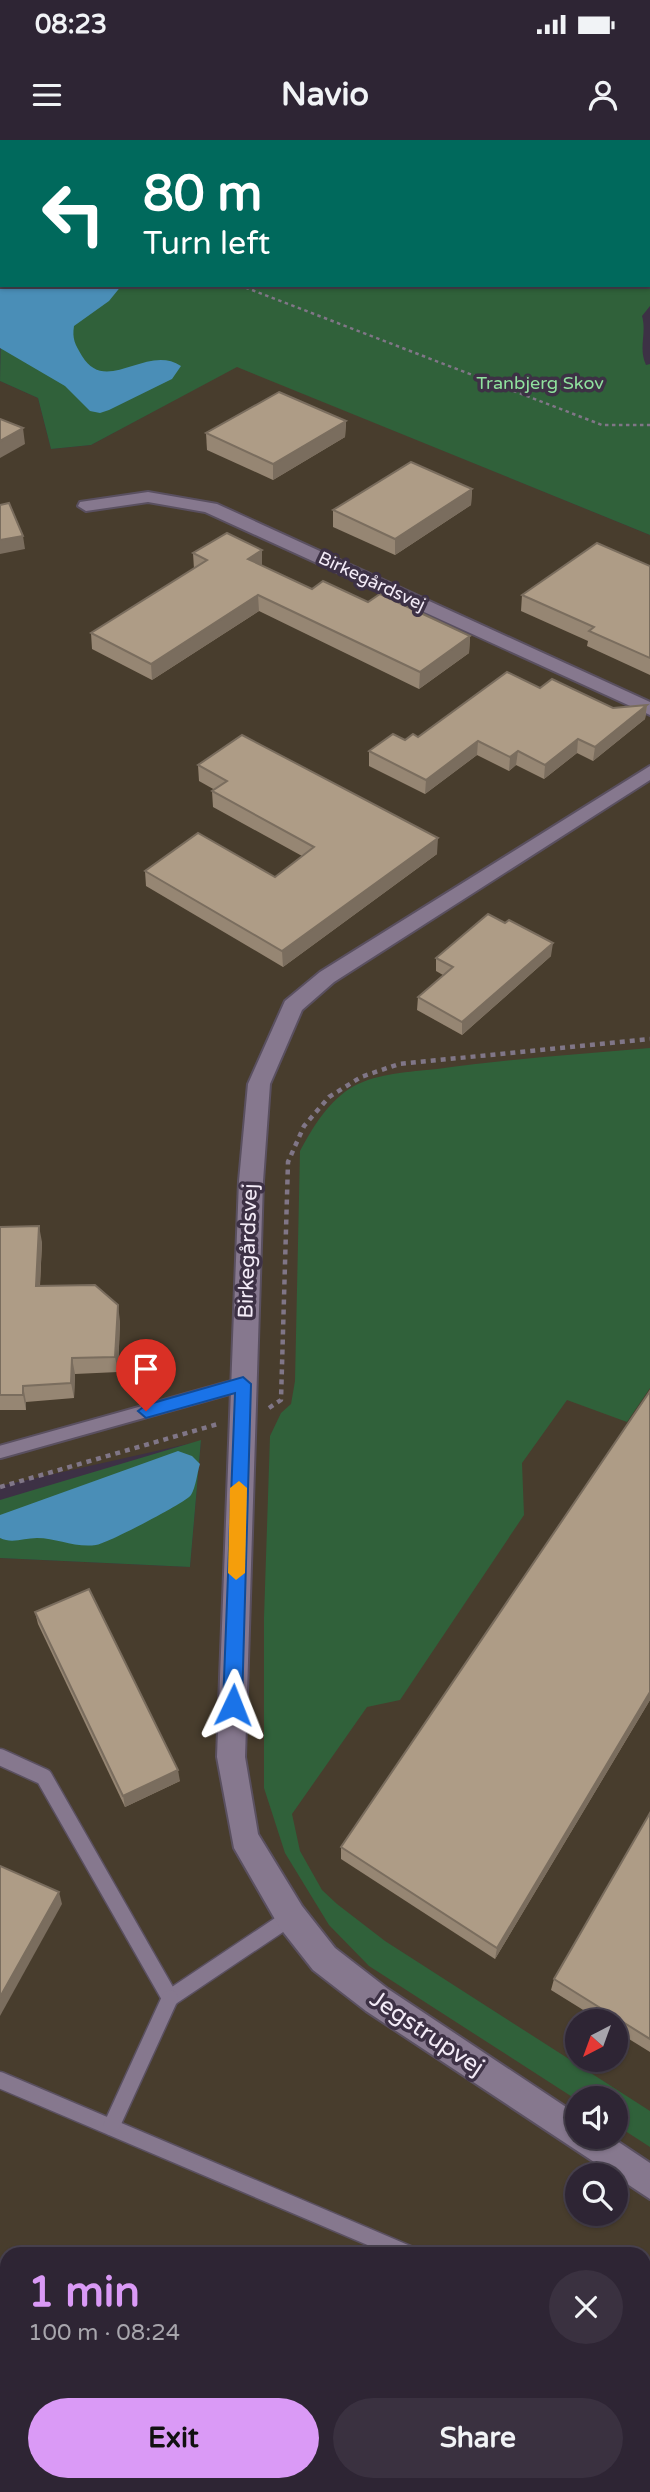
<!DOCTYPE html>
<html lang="en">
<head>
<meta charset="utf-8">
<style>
  :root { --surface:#2e2534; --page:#3a3140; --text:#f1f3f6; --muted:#a7a5ac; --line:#49424f; --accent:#da9af6 }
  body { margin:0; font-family:"Varela Round",sans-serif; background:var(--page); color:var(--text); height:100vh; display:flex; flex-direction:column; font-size:26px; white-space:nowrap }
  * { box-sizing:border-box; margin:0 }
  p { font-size:23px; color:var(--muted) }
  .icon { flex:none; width:38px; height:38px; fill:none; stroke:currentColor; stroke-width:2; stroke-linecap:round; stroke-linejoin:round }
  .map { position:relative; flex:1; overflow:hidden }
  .details { position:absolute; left:0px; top:2107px; width:651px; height:245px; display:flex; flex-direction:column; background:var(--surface); border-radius:21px 21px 0 0; box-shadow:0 2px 5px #0004,0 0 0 2px var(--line) }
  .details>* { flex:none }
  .hud { position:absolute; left:0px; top:0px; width:651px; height:147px; box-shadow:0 2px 5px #0004,0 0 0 2px var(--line); background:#00695c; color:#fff; overflow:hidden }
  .needle { width:46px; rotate:221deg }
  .controls { position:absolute; left:565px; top:1869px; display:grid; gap:14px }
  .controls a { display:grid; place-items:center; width:63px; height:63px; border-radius:50%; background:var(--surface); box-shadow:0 2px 5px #0004,0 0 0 2px var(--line); font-size:35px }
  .pin { position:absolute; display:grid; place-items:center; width:60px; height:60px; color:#fff; margin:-72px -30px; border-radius:50% 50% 50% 0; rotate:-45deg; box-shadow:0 0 7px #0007 }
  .pin .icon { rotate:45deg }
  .me { position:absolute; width:77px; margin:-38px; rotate:2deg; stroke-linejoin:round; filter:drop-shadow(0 0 5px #0008) }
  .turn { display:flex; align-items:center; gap:24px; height:147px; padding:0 28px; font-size:32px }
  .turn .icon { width:91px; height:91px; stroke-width:2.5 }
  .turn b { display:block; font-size:49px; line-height:60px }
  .round { display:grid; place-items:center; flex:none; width:74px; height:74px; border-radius:37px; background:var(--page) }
  .summary { display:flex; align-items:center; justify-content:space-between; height:119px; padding:0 28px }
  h1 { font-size:42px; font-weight:700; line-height:52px; color:var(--accent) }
  .cta { display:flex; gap:14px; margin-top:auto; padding:14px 28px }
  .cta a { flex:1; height:80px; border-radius:42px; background:var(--accent); color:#111; font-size:28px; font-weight:700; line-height:80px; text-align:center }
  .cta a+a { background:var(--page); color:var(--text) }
  .status { display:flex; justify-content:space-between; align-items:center; height:49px; padding:0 35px; background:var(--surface); direction:ltr }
  .status svg { height:19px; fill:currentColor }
  header { display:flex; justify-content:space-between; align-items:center; height:91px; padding:0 28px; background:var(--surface); font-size:32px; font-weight:700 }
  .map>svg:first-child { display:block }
</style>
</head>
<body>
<div class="status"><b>08:23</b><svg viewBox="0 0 49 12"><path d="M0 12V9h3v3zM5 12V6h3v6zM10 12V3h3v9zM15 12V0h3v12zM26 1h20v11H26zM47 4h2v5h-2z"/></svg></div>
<header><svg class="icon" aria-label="menu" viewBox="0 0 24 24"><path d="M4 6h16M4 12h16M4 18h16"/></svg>Navio<svg class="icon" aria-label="person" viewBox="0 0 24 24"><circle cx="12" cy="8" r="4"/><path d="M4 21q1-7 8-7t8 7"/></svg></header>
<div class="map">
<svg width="650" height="2352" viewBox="0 0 650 2352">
  <rect width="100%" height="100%" fill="#3d3145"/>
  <path fill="#483d2d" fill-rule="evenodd" d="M237,226L650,395V2352H0V1418L190,1427L201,1301L0,1346V241L38,258L51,309L91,305ZM578,1881H616V1920H578ZM578,1958H616V1997H578ZM578,2035H616V2074H578ZM7,2114H644V2345H7Z"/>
  <g fill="#30613a">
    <path d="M260,0H650V166L642,176C647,193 638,208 646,225L650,224V395L237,227L91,305L51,309L38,258L0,241L2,124V145H649V2Z"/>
    <path d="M650,908V1248L627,1282L567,1260L522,1323L524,1375L400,1560L367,1567L292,1674L300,1711L322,1750L337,1764L385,1801L650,1971V2007L616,1985V1958L577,1960L369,1826L329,1785L285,1713L264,1648V1478L270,1296L281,1273L291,1264L295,1241L300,1011C313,987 329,960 354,946C379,933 409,932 437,929C508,919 579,914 650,908Z"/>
    <polygon points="201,1300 190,1427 0,1418 0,1360"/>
  </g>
  <g fill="#4a8eb7">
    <path d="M8,145H122L109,161L74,186C72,199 75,204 82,216C106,256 147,203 181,226L172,239L109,270L100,273L90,271L65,246L0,208V149Z"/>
    <path d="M178,1311L192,1316L200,1324C197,1333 196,1347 191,1355C187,1362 106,1404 96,1405C75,1408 57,1398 37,1398C24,1398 12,1404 0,1398V1375Z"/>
  </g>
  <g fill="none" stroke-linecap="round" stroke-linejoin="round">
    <defs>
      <polyline id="service-far1" points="0,1312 243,1244"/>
      <g id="service">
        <polyline points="0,1617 44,1637 170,1858 291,1777"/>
        <polyline points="0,1940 409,2114"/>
        <polyline points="111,1987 170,1858"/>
        <polyline points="644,2214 650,2217"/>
      </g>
      <g id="minor">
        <polygon points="148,352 217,364 650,562 650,575 205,372 148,362 86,371 78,366 80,362"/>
        <polygon points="650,626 650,640 334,842 302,870 270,944 263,1041 245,1617 258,1694 302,1766 335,1808 388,1849 578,1975 578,1997 611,1997 650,2023 650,2059 366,1871 313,1830 280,1788 234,1708 217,1617 239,1041 248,944 285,861 320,832"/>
      </g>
    </defs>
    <use href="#service-far1" stroke="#5a5060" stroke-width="16"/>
    <use href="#service" stroke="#5a5060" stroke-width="19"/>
    <use href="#minor" stroke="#5a5060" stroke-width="4"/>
    <g stroke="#807687" stroke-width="2.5" stroke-dasharray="3.5 3.5" stroke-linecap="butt">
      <polyline points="424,2 426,0"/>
      <polyline points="600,2 602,0"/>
      <polyline points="239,145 602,285 650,285"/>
    </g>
    <g stroke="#807687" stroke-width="4.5" stroke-dasharray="5 5" stroke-linecap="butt">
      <polyline points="269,1268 281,1260 288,1022 304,986 329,957 361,937 399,924 650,899"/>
      <polyline points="0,1347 218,1284"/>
    </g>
    <use href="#service-far1" stroke="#86788e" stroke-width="12"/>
    <use href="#service" stroke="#86788e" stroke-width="16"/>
    <use href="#minor" fill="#86788e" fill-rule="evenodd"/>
  </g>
  <g fill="#968673">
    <polygon points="346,281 345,297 273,340 207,310 206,293"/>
    <polygon points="472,349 471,365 395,415 333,387 333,370"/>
    <polygon points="262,410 262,426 312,449 368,462 470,496 469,513 419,549 259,471 152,540 92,509 91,493 194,429 193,413"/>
    <polygon points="650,426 650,535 587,506 588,501 521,471 522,455"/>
    <polygon points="540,548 613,568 647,565 645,579 593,621 577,613 544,639 516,625 509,631 477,615 425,654 369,626 369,611 418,597"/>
    <polygon points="198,625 437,714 283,827 146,746 145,731 275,737 302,716 213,667 212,651 215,650 199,641"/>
    <polygon points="551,816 462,895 417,870 418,857 443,835 436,831 436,818"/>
    <polygon points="0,1087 42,1102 40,1146 120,1181 118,1232 75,1234 74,1258 26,1262 26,1270 0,1270"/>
    <polygon points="650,1251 650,1560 495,1819 341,1719 341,1707"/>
    <polygon points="35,1472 180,1641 125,1667 38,1484"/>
    <polygon points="650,1673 650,1912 616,1891 616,1881 601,1881 551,1850 554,1839"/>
  </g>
  <g fill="#7a6d5e">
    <polygon points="346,281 345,297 273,340 273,324"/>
    <polygon points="23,288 25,304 0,318 0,301"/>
    <polygon points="472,349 471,365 395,415 395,399"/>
    <polygon points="23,396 25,409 0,414 0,400"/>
    <polygon points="262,410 262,426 248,419"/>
    <polygon points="258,455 259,471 152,540 151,524"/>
    <polygon points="470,496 469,513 419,549 420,532"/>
    <polygon points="647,565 645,579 593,621 595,607"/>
    <polygon points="578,599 577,613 544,639 545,625"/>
    <polygon points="478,601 477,615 425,654 426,640"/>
    <polygon points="518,611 516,625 509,631 510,617"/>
    <polygon points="438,698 437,714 283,827 282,811"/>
    <polygon points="553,803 551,816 462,895 462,882"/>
    <polygon points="39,1086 42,1102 39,1162 36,1146"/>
    <polygon points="118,1165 120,1181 118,1232 115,1217"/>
    <polygon points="72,1218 75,1234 74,1258 71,1243"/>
    <polygon points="23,1246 26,1262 26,1270 23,1255"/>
    <polygon points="650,1552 650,1560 495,1819 497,1808"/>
    <polygon points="178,1630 180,1641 125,1667 123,1656"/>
    <polygon points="59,1752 62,1764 0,1876 0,1857"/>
  </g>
  <g fill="#ae9c86" stroke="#7a6d5e" stroke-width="2">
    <polygon points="279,252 346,281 273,324 206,293"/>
    <polygon points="0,279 23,288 0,301"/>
    <polygon points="411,322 472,349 395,399 333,370"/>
    <polygon points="9,363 23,396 0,400 0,365"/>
    <polygon points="227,393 262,410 248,419 312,449 323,441 368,462 380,454 470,496 420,532 258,455 151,524 91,493 207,420 193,413"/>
    <polygon points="597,403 650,426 650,518 589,491 594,487 522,455"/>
    <polygon points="507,532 540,548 552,539 613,568 647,565 595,607 578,599 545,625 518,611 510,617 478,601 426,640 369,611 393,594 405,600 413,594 418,597"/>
    <polygon points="242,595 438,698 282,811 145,731 198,693 275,737 314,707 212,651 227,641 198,625"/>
    <polygon points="488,774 505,783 509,780 553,803 462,882 418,857 453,827 436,818"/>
    <polygon points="39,1086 36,1146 95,1145 118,1165 115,1217 72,1218 71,1243 23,1246 23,1255 0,1255 0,1087"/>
    <polygon points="650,1251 650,1552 497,1808 341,1707"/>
    <polygon points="89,1449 178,1630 123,1656 35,1472"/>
    <polygon points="650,1673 650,1899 554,1839"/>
    <polygon points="0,1726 59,1752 0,1857"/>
    <polygon points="357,2345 590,2345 588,2352 354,2352"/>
  </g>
  <polygon fill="#1a73e8" stroke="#114b97" stroke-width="2" points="243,1237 251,1244 242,1565 239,1571 233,1573 226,1571 223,1565 235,1253 146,1278 138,1271 146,1265"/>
  <polygon fill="#f59e0b" points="239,1341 247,1348 245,1433 236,1440 228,1433 230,1348"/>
  <g text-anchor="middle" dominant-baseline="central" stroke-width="7" stroke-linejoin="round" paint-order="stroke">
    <g font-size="18" fill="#90e19e" stroke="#3d3145">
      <text x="540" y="243">Tranbjerg Skov</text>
    </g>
    <g font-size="18" fill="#f3ebf7" stroke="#3d3145">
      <text transform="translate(372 441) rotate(25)">Birkegårdsvej</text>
    </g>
    <g font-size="21" fill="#f3ebf7" stroke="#3d3145">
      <text transform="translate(248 1111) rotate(-88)">Birkegårdsvej</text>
    </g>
    <g font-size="24" fill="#f3ebf7" stroke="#3d3145">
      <text transform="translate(427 1893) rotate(34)">Jegstrupvej</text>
    </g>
  </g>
</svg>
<div class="controls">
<a><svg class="needle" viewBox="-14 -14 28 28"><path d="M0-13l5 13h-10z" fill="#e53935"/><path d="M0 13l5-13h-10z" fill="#a7a5ac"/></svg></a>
<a><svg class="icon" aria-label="sound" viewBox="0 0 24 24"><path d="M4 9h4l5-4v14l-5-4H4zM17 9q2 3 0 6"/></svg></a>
<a><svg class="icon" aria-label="search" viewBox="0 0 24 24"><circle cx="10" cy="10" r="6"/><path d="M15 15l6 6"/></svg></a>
</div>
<div class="pin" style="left:146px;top:1271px;background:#d93025"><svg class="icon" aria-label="arrive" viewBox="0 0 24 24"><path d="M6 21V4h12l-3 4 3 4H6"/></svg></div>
<svg class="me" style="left:233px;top:1565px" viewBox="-20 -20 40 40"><path d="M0-17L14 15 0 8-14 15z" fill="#1a73e8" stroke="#fff" stroke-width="4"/></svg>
<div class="hud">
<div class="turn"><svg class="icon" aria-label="left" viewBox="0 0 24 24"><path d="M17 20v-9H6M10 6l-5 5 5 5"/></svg><div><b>80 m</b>Turn left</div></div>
</div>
<section class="details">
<div class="summary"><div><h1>1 min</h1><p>100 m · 08:24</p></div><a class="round"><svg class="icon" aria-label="close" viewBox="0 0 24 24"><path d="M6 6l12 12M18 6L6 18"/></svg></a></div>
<div class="cta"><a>Exit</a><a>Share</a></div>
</section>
</div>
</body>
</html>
